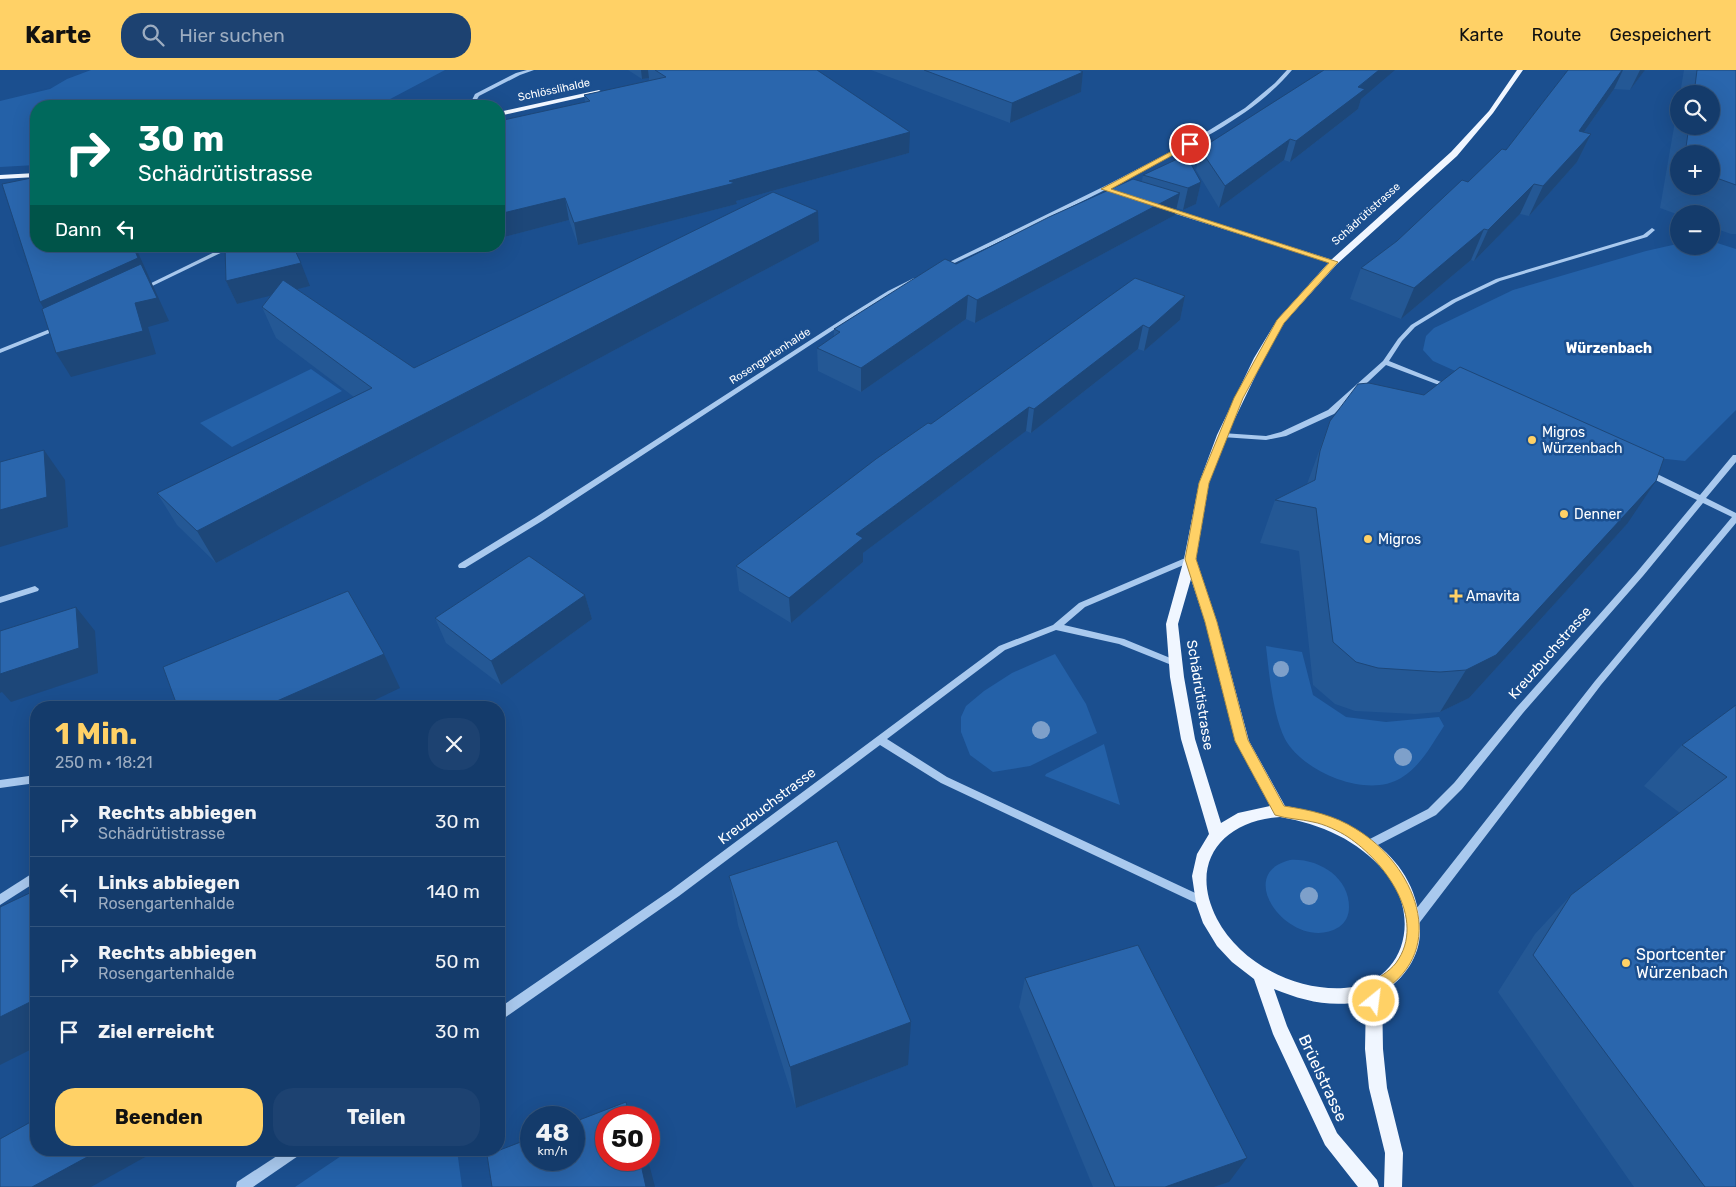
<!DOCTYPE html>
<html lang="de">
<head>
<meta charset="utf-8">
<style>
  :root { --surface:#143b6b; --page:#1d4271; --text:#f1f3f6; --muted:#9dadc1; --line:#33557e; --accent:#ffd166 }
  body { margin:0; font-family:Rubik,sans-serif; background:var(--page); color:var(--text); height:100vh; display:flex; flex-direction:column; font-size:19px; white-space:nowrap }
  * { box-sizing:border-box; margin:0 }
  p { font-size:16px; color:var(--muted) }
  .icon { flex:none; width:28px; height:28px; fill:none; stroke:currentColor; stroke-width:2; stroke-linecap:round; stroke-linejoin:round }
  .map { position:relative; flex:1; overflow:hidden }
  .side { position:absolute; left:30px; top:631px; width:475px; height:455px; display:flex; flex-direction:column; background:var(--surface); border-radius:20px; box-shadow:0 5px 20px #0002,0 0 0 1px var(--line) }
  .side>* { flex:none }
  .banner { position:absolute; left:30px; top:30px; width:475px; height:152px; border-radius:20px; box-shadow:0 5px 20px #0002,0 0 0 1px var(--line); background:#00695c; color:#fff; overflow:hidden }
  .fabs { position:absolute; left:1670px; top:15px; display:grid; gap:10px }
  .fabs a { display:grid; place-items:center; width:50px; height:50px; border-radius:50%; background:var(--surface); box-shadow:0 5px 20px #0002,0 0 0 1px var(--line); font-size:25px }
  .speed { position:absolute; left:520px; top:1036px; display:flex; gap:10px; font-size:25px; font-weight:700; text-align:center }
  .speed>* { display:grid; place-content:center; width:65px; height:65px; border-radius:50%; background:var(--surface); box-shadow:0 5px 20px #0002,0 0 0 1px var(--line); line-height:1 }
  .speed small { font-size:12px; font-weight:400 }
  .speed .limit { border:8px solid #d22; background:#fff; color:#111 }
  .pin { position:absolute; display:grid; place-items:center; width:42px; height:42px; color:#fff; margin:-21px; border:2px solid #fff; border-radius:50%; box-shadow:0 1px 5px #0007 }
  .me { position:absolute; width:55px; margin:-28px; rotate:29deg; stroke-linejoin:round; filter:drop-shadow(0 0 4px #0008) }
  .turn { display:flex; align-items:center; gap:18px; height:105px; padding:0 25px; font-size:22px }
  .turn .icon { width:65px; height:65px; stroke-width:2.5 }
  .turn b { display:block; font-size:35px; line-height:42px }
  .then { display:flex; align-items:center; height:48px; padding:0 25px; background:#0003; gap:10px; font-size:19px }
  .round { display:grid; place-items:center; flex:none; width:52px; height:52px; border-radius:20px; background:var(--page) }
  .overview { display:flex; align-items:center; justify-content:space-between; height:85px; padding:0 25px }
  h1 { font-size:30px; font-weight:700; line-height:38px; color:var(--accent) }
  .primary-button { display:flex; gap:10px; margin-top:auto; padding:10px 25px }
  .primary-button a { flex:1; height:58px; border-radius:20px; background:var(--accent); color:#111; font-size:20px; font-weight:700; line-height:58px; text-align:center }
  .primary-button a+a { background:var(--page); color:var(--text) }
  ul { padding:0; list-style:none }
  li { display:flex; align-items:center; gap:15px; height:70px; padding:0 25px; border-top:1px solid var(--line) }
  li div { flex:1 }
  li b { display:block; font-size:19px }
  li em { font-style:normal }
  header { display:flex; align-items:center; gap:30px; box-sizing:border-box; height:70px; padding:0 25px; background:var(--accent); color:#111 }
  header strong { font-size:24px }
  nav { display:flex; gap:28px; margin-inline-start:auto; font-size:18px }
  .search { width:350px; height:45px; background:var(--page); display:flex; align-items:center; gap:12px; box-sizing:border-box; padding:0 18px; border-radius:20px; color:var(--muted); font-size:19px }
  .map>svg:first-child { display:block }
</style>
</head>
<body>
<header>
<strong>Karte</strong>
<div class="search"><svg class="icon" aria-label="search" viewBox="0 0 24 24"><circle cx="10" cy="10" r="6"/><path d="M15 15l6 6"/></svg>Hier suchen</div>
<nav><a>Karte</a><a>Route</a><a>Gespeichert</a></nav>
</header>
<div class="map">
<svg width="1736" height="1117" viewBox="0 0 1736 1117">
  <rect width="100%" height="100%" fill="#1b4f8f"/>
  <g fill="#2461a8">
    <polygon points="91,0 445,0 377,36 36,36 36,95 0,97 0,31 50,19 67,9"/>
    <polygon points="1714,172 1736,179 1736,340 1685,391 1647,387 1433,291 1423,280 1426,266 1434,258 1513,220 1646,181 1677,174 1702,178 1711,176"/>
    <polygon points="311,299 342,321 232,377 200,353"/>
    <path d="M1266,576L1302,582L1313,625L1346,647L1386,652L1439,647L1444,656C1432,674 1421,696 1401,708C1367,729 1303,702 1285,669C1273,645 1269,603 1266,576Z"/>
    <polygon points="1055,584 1086,634 1097,663 1030,696 993,702 970,685 961,662 961,647 966,636 984,621 1012,603"/>
    <polygon points="1104,674 1120,735 1045,706 1046,704"/>
    <path d="M1290,790C1318,788 1349,807 1349,837C1349,845 1346,852 1339,857C1294,885 1230,805 1290,790Z"/>
    <polygon points="350,1080 457,1080 462,1117 295,1117"/>
  </g>
  <g fill="none" stroke-linecap="round" stroke-linejoin="round">
    <g fill="#a9c9ee" fill-rule="evenodd">
      <polygon points="527,0 534,0 520,5 479,26 473,36 469,36 475,24 516,3"/>
      <path d="M1287,0H1292C1256,43 1204,68 1155,94C1086,131 1015,164 944,198L939,197L1107,115L1195,69L1245,38L1275,13Z"/>
      <polygon points="1165,137 1336,191 1337,192 1332,193 1163,140 1163,138"/>
      <polygon points="1652,158 1655,160 1647,167 1500,211 1456,232 1415,257 1402,271 1389,291 1451,316 1451,318 1447,318 1386,295 1334,344 1286,366 1266,370 1222,367 1218,365 1222,363 1266,366 1281,362 1328,340 1383,291 1398,269 1411,255 1452,230 1496,209 1643,165"/>
      <polygon points="227,176 235,176 144,220 139,219"/>
      <polygon points="914,208 917,210 916,211 892,223 850,249 542,451 465,498 459,498 458,496 459,494 536,447 846,247 888,221"/>
      <polygon points="60,255 63,257 62,258 0,283 0,279"/>
      <polygon points="1733,385 1736,385 1736,392 1706,428 1736,443 1736,453 1601,615 1417,856 1413,857 1409,856 1408,852 1409,848 1595,611 1732,447 1703,433 1643,506 1523,643 1462,719 1436,745 1372,778 1368,780 1364,778 1363,775 1364,772 1428,739 1454,713 1517,637 1637,502 1697,430 1643,404 1642,402 1643,400 1649,400 1700,425"/>
      <polygon points="1190,486 1194,489 1193,491 1085,537 1064,555 1124,569 1180,592 1182,594 1180,596 1174,596 1119,574 1056,560 1005,580 887,669 947,707 1206,828 1207,831 1206,834 1202,836 1198,834 941,713 880,675 679,826 503,949 499,951 499,938 671,820 999,576 1053,555 1079,533"/>
      <polygon points="35,516 39,519 38,521 0,533 0,527"/>
      <polygon points="36,705 36,713 0,718 0,710"/>
      <polygon points="36,801 36,812 0,835 0,824"/>
      <polygon points="286,1080 303,1080 301,1084 253,1117 236,1117 237,1112"/>
    </g>
    <g fill="#f0f6ff" fill-rule="evenodd">
      <path d="M1517,0H1523L1493,43L1457,86L1337,194L1284,253L1264,288L1227,365L1209,413L1196,489L1217,552L1249,671L1285,736C1351,747 1420,786 1420,861C1420,887 1404,909 1382,923L1383,979L1387,1018L1403,1083L1402,1117H1384L1385,1083L1369,1018L1365,979L1366,930C1335,939 1303,931 1274,919L1287,956L1337,1063L1377,1110L1379,1117H1358L1325,1075L1273,964L1254,909L1232,892L1217,876L1203,853L1196,833L1192,806L1197,784L1209,764L1181,669L1170,607L1166,554L1184,489L1199,413L1217,365L1254,288L1277,250L1331,190L1451,82L1489,41ZM1191,509L1205,552L1235,671L1270,736L1238,743L1221,753L1195,669L1184,607L1178,554ZM1280,747C1321,754 1358,770 1385,802C1422,845 1406,914 1344,918C1295,921 1240,893 1217,849C1188,793 1222,751 1280,747Z"/>
      <polygon points="599,20 602,22 601,23 499,46 499,42"/>
      <polygon points="36,103 36,107 0,109 0,105"/>
    </g>
  </g>
  <g fill="#7ea0ca">
    <circle cx="1281" cy="599" r="8"/>
    <circle cx="1041" cy="660" r="9"/>
    <circle cx="1403" cy="687" r="9"/>
    <circle cx="1309" cy="826" r="9"/>
  </g>
  <g fill="#245895" fill-rule="evenodd">
    <polygon points="628,0 817,0 909,83 736,131 737,134 578,175 569,150 500,168 499,166 499,51 585,32 584,25 649,11 649,8 642,9"/>
    <polygon points="871,0 1079,0 1083,2 1081,22 1010,53"/>
    <polygon points="1568,0 1645,0 1630,20 1614,19 1584,62 1591,64 1577,92 1529,146 1520,144 1474,191 1471,190 1401,249 1350,229 1361,198 1397,171 1506,80"/>
    <path d="M1684,0H1736V164H1731L1711,157V144H1679V145L1660,138L1679,28V56H1711V24H1680ZM1679,84H1711V116H1679Z"/>
    <polygon points="1361,29 1358,39 1290,92 1284,90 1219,138 1196,100 1200,79"/>
    <polygon points="1143,105 1201,112 1196,134 1183,140 1176,138 1175,145 975,253 966,249 861,322 818,301 817,278 834,267 834,259 956,194 1142,111"/>
    <polygon points="819,171 216,493 177,455 157,423 354,327 276,268 262,237 271,225 237,234 226,211 310,216 296,219 414,298"/>
    <polygon points="379,176 400,176 401,179"/>
    <polygon points="1185,226 1180,250 1144,281 1138,279 1031,363 1026,361 863,483 863,492 791,553 739,521 736,496 931,354"/>
    <polygon points="1330,351 1627,454 1469,628 1440,642 1415,644 1355,641 1335,634 1313,615 1299,481 1260,473 1275,430 1307,414"/>
    <polygon points="585,525 592,549 501,615 446,573 435,548"/>
    <polygon points="1736,635 1736,1117 1634,1117 1498,922 1535,864 1571,825 1680,743 1644,716 1682,675"/>
    <polygon points="729,806 908,995 796,1038 738,855"/>
    <polygon points="1025,908 1229,1112 1214,1117 1093,1117 1019,937"/>
  </g>
  <g fill="#1d4779">
    <polygon points="641,0 648,0 649,8 642,9"/>
    <polygon points="1379,0 1395,0 1361,29 1358,39 1290,92 1296,71"/>
    <polygon points="1622,0 1623,0 1614,19 1565,89 1579,61"/>
    <polygon points="1640,0 1645,0 1630,20"/>
    <polygon points="1083,2 1081,22 1010,53 1012,33"/>
    <polygon points="910,62 909,83 736,131 737,134 578,175 574,153"/>
    <polygon points="1591,64 1577,92 1529,146 1543,116"/>
    <polygon points="1290,69 1284,90 1219,138 1225,116"/>
    <polygon points="1201,112 1196,134 1183,140 1188,118"/>
    <polygon points="1534,114 1520,144 1474,191 1488,160"/>
    <polygon points="1180,123 1175,145 975,253 977,230"/>
    <polygon points="565,128 569,150 500,168 499,164 499,144"/>
    <polygon points="818,141 819,171 216,493 197,461"/>
    <polygon points="1484,159 1471,190 1401,249 1414,218"/>
    <polygon points="133,176 135,176 169,251 148,257 156,284 71,307 56,283 135,233 149,211 54,256 40,232"/>
    <polygon points="301,193 310,216 237,234 226,211"/>
    <polygon points="968,225 966,249 861,322 861,298"/>
    <polygon points="1185,226 1180,250 1144,281 1149,258"/>
    <polygon points="1143,255 1138,279 1031,363 1034,339"/>
    <polygon points="1029,337 1026,361 863,483 863,492 791,553 789,528 856,464"/>
    <polygon points="44,380 65,410 68,457 0,477 0,440"/>
    <polygon points="1656,411 1627,454 1469,628 1440,642 1466,600"/>
    <polygon points="585,525 592,549 501,615 491,591"/>
    <polygon points="76,537 95,561 98,603 11,632 2,622 0,623 0,604"/>
    <polygon points="384,584 400,618 358,638 261,638"/>
    <polygon points="36,929 36,977 0,995 0,947"/>
    <polygon points="911,952 908,995 796,1038 790,997"/>
    <polygon points="626,1032 633,1048 630,1048"/>
    <polygon points="100,1080 156,1081 91,1117 32,1117"/>
    <polygon points="1247,1088 1229,1112 1214,1117 1165,1117"/>
    <polygon points="640,1090 648,1090 655,1117 646,1117"/>
  </g>
  <g fill="#2a66ad" stroke="#1d4779">
    <polygon points="655,0 817,0 910,62 729,111 735,113 574,153 565,128 499,144 499,51 590,31 584,25 666,7"/>
    <polygon points="924,0 1079,0 1083,2 1012,33"/>
    <polygon points="1324,0 1379,0 1358,17 1365,19 1296,71 1290,69 1225,116 1200,79"/>
    <polygon points="1568,0 1622,0 1579,61 1591,64 1543,116 1534,114 1488,160 1484,159 1414,218 1361,198 1397,171 1462,110 1468,112 1502,79 1506,80"/>
    <polygon points="1697,0 1736,0 1736,115 1711,106 1711,84 1685,84 1689,56 1711,56 1711,24 1694,24"/>
    <polygon points="1186,85 1201,112 1188,118 1143,105"/>
    <polygon points="36,107 36,176 133,176 138,188 40,232 2,114"/>
    <polygon points="1133,109 1180,123 977,230 968,225 861,298 817,278 840,262 834,259 945,189 956,194 1049,147"/>
    <polygon points="773,122 818,141 197,461 157,423 372,318 262,237 283,210 414,298"/>
    <polygon points="225,176 293,176 301,193 226,211"/>
    <polygon points="141,194 157,228 135,233 143,261 56,283 42,239"/>
    <polygon points="1135,208 1185,226 1149,258 1143,255 1034,339 1029,337 856,464 863,468 789,528 736,496 876,389 928,353 931,354"/>
    <polygon points="1460,297 1664,388 1656,411 1496,585 1466,600 1440,602 1378,598 1356,592 1333,572 1316,438 1275,430 1315,410 1320,381 1330,351 1358,314 1369,313 1424,325"/>
    <polygon points="44,380 47,427 0,440 0,392"/>
    <polygon points="529,486 585,525 491,591 435,548"/>
    <polygon points="348,521 384,584 261,638 178,638 163,597"/>
    <polygon points="76,537 79,578 0,604 0,561"/>
    <polygon points="1736,635 1736,1117 1705,1117 1533,885 1571,825 1727,707 1682,675"/>
    <polygon points="837,771 911,952 790,997 729,806"/>
    <polygon points="36,820 36,929 0,947 0,837"/>
    <polygon points="1138,875 1247,1088 1165,1117 1115,1117 1025,908"/>
    <polygon points="626,1032 630,1048 606,1048 606,1090 640,1090 646,1117 492,1117 487,1085 531,1068 531,1090 574,1090 574,1052"/>
    <polygon points="36,1049 36,1080 100,1080 32,1117 0,1117 0,1069"/>
  </g>
  <path fill="#ffd166" stroke="#a68842" d="M1187,73L1193,74L1111,119L1338,192L1284,253L1243,328L1209,413L1196,489L1217,552L1248,670L1284,736C1310,740 1334,745 1356,759C1414,794 1451,879 1381,922L1379,936L1374,938L1368,936L1366,931L1369,913C1378,908 1389,902 1396,893C1428,849 1384,791 1348,767C1339,761 1324,754 1313,752C1301,749 1287,749 1275,745L1235,671L1205,552L1185,489L1199,413L1234,328L1277,250L1329,193L1101,119Z"/>
  <g fill="#ffd166" stroke="#1b4f8f" stroke-width="2">
    <circle cx="1532" cy="370" r="5"/>
    <circle cx="1564" cy="444" r="5"/>
    <circle cx="1368" cy="469" r="5"/>
    <path d="M1453.5 518.5h5v5h5v5h-5v5h-5v-5h-5v-5h5z"/>
    <circle cx="1626" cy="893" r="5"/>
  </g>
  <g text-anchor="middle" dominant-baseline="central" stroke-width="5" stroke-linejoin="round" paint-order="stroke">
    <g font-size="11" fill="#fff" stroke="#1b4f8f">
      <text transform="translate(554 20) rotate(-12)">Schlösslihalde</text>
      <text transform="translate(1366 144) rotate(-42)">Schädrütistrasse</text>
      <text transform="translate(770 286) rotate(-33)">Rosengartenhalde</text>
    </g>
    <g font-size="14" font-weight="bold" fill="#fff" stroke="#1b4f8f">
      <text x="1609" y="278">Würzenbach</text>
    </g>
    <g font-size="14" fill="#fff" stroke="#1b4f8f" text-anchor="start">
      <text x="1542" y="362">Migros<tspan x="1542" dy="16">Würzenbach</tspan></text>
      <text x="1574" y="444">Denner</text>
      <text x="1378" y="469">Migros</text>
      <text x="1466" y="526">Amavita</text>
    </g>
    <g font-size="14" fill="#fff" stroke="#1b4f8f">
      <text transform="translate(1550 583) rotate(-49)">Kreuzbuchstrasse</text>
      <text transform="translate(1200 625) rotate(81)">Schädrütistrasse</text>
      <text transform="translate(767 736) rotate(-37)">Kreuzbuchstrasse</text>
    </g>
    <g font-size="16" fill="#fff" stroke="#1b4f8f" text-anchor="start">
      <text x="1636" y="884">Sportcenter<tspan x="1636" dy="18">Würzenbach</tspan></text>
    </g>
    <g font-size="16" fill="#fff" stroke="#1b4f8f">
      <text transform="translate(1323 1008) rotate(65)">Brüelstrasse</text>
    </g>
  </g>
</svg>
<div class="fabs">
<a><svg class="icon" aria-label="search" viewBox="0 0 24 24"><circle cx="10" cy="10" r="6"/><path d="M15 15l6 6"/></svg></a>
<a>+</a>
<a>−</a>
</div>
<div class="speed"><div>48<small>km/h</small></div><div class="limit">50</div></div>
<div class="pin" style="left:1190px;top:74px;background:#d93025"><svg class="icon" aria-label="arrive" viewBox="0 0 24 24"><path d="M6 21V4h12l-3 4 3 4H6"/></svg></div>
<svg class="me" style="left:1374px;top:931px" viewBox="-20 -20 40 40"><circle r="17" fill="#ffd166" stroke="#fff" stroke-width="3"/><path d="M0-11L8 9 0 5-8 9z" fill="#fff"/></svg>
<div class="banner">
<div class="turn"><svg class="icon" aria-label="right" viewBox="0 0 24 24"><path d="M7 20v-9h11M14 6l5 5-5 5"/></svg><div><b>30 m</b>Schädrütistrasse</div></div>
<div class="then">Dann<svg class="icon" aria-label="left" viewBox="0 0 24 24"><path d="M17 20v-9H6M10 6l-5 5 5 5"/></svg></div>
</div>
<section class="side">
<div class="overview"><div><h1>1 Min.</h1><p>250 m · 18:21</p></div><a class="round"><svg class="icon" aria-label="close" viewBox="0 0 24 24"><path d="M6 6l12 12M18 6L6 18"/></svg></a></div>
<ul>
<li><svg class="icon" aria-label="right" viewBox="0 0 24 24"><path d="M7 20v-9h11M14 6l5 5-5 5"/></svg><div><b>Rechts abbiegen</b><p>Schädrütistrasse</p></div><em>30 m</em></li>
<li><svg class="icon" aria-label="left" viewBox="0 0 24 24"><path d="M17 20v-9H6M10 6l-5 5 5 5"/></svg><div><b>Links abbiegen</b><p>Rosengartenhalde</p></div><em>140 m</em></li>
<li><svg class="icon" aria-label="right" viewBox="0 0 24 24"><path d="M7 20v-9h11M14 6l5 5-5 5"/></svg><div><b>Rechts abbiegen</b><p>Rosengartenhalde</p></div><em>50 m</em></li>
<li><svg class="icon" aria-label="arrive" viewBox="0 0 24 24"><path d="M6 21V4h12l-3 4 3 4H6"/></svg><div><b>Ziel erreicht</b></div><em>30 m</em></li>
</ul>
<div class="primary-button"><a>Beenden</a><a>Teilen</a></div>
</section>
</div>
</body>
</html>
